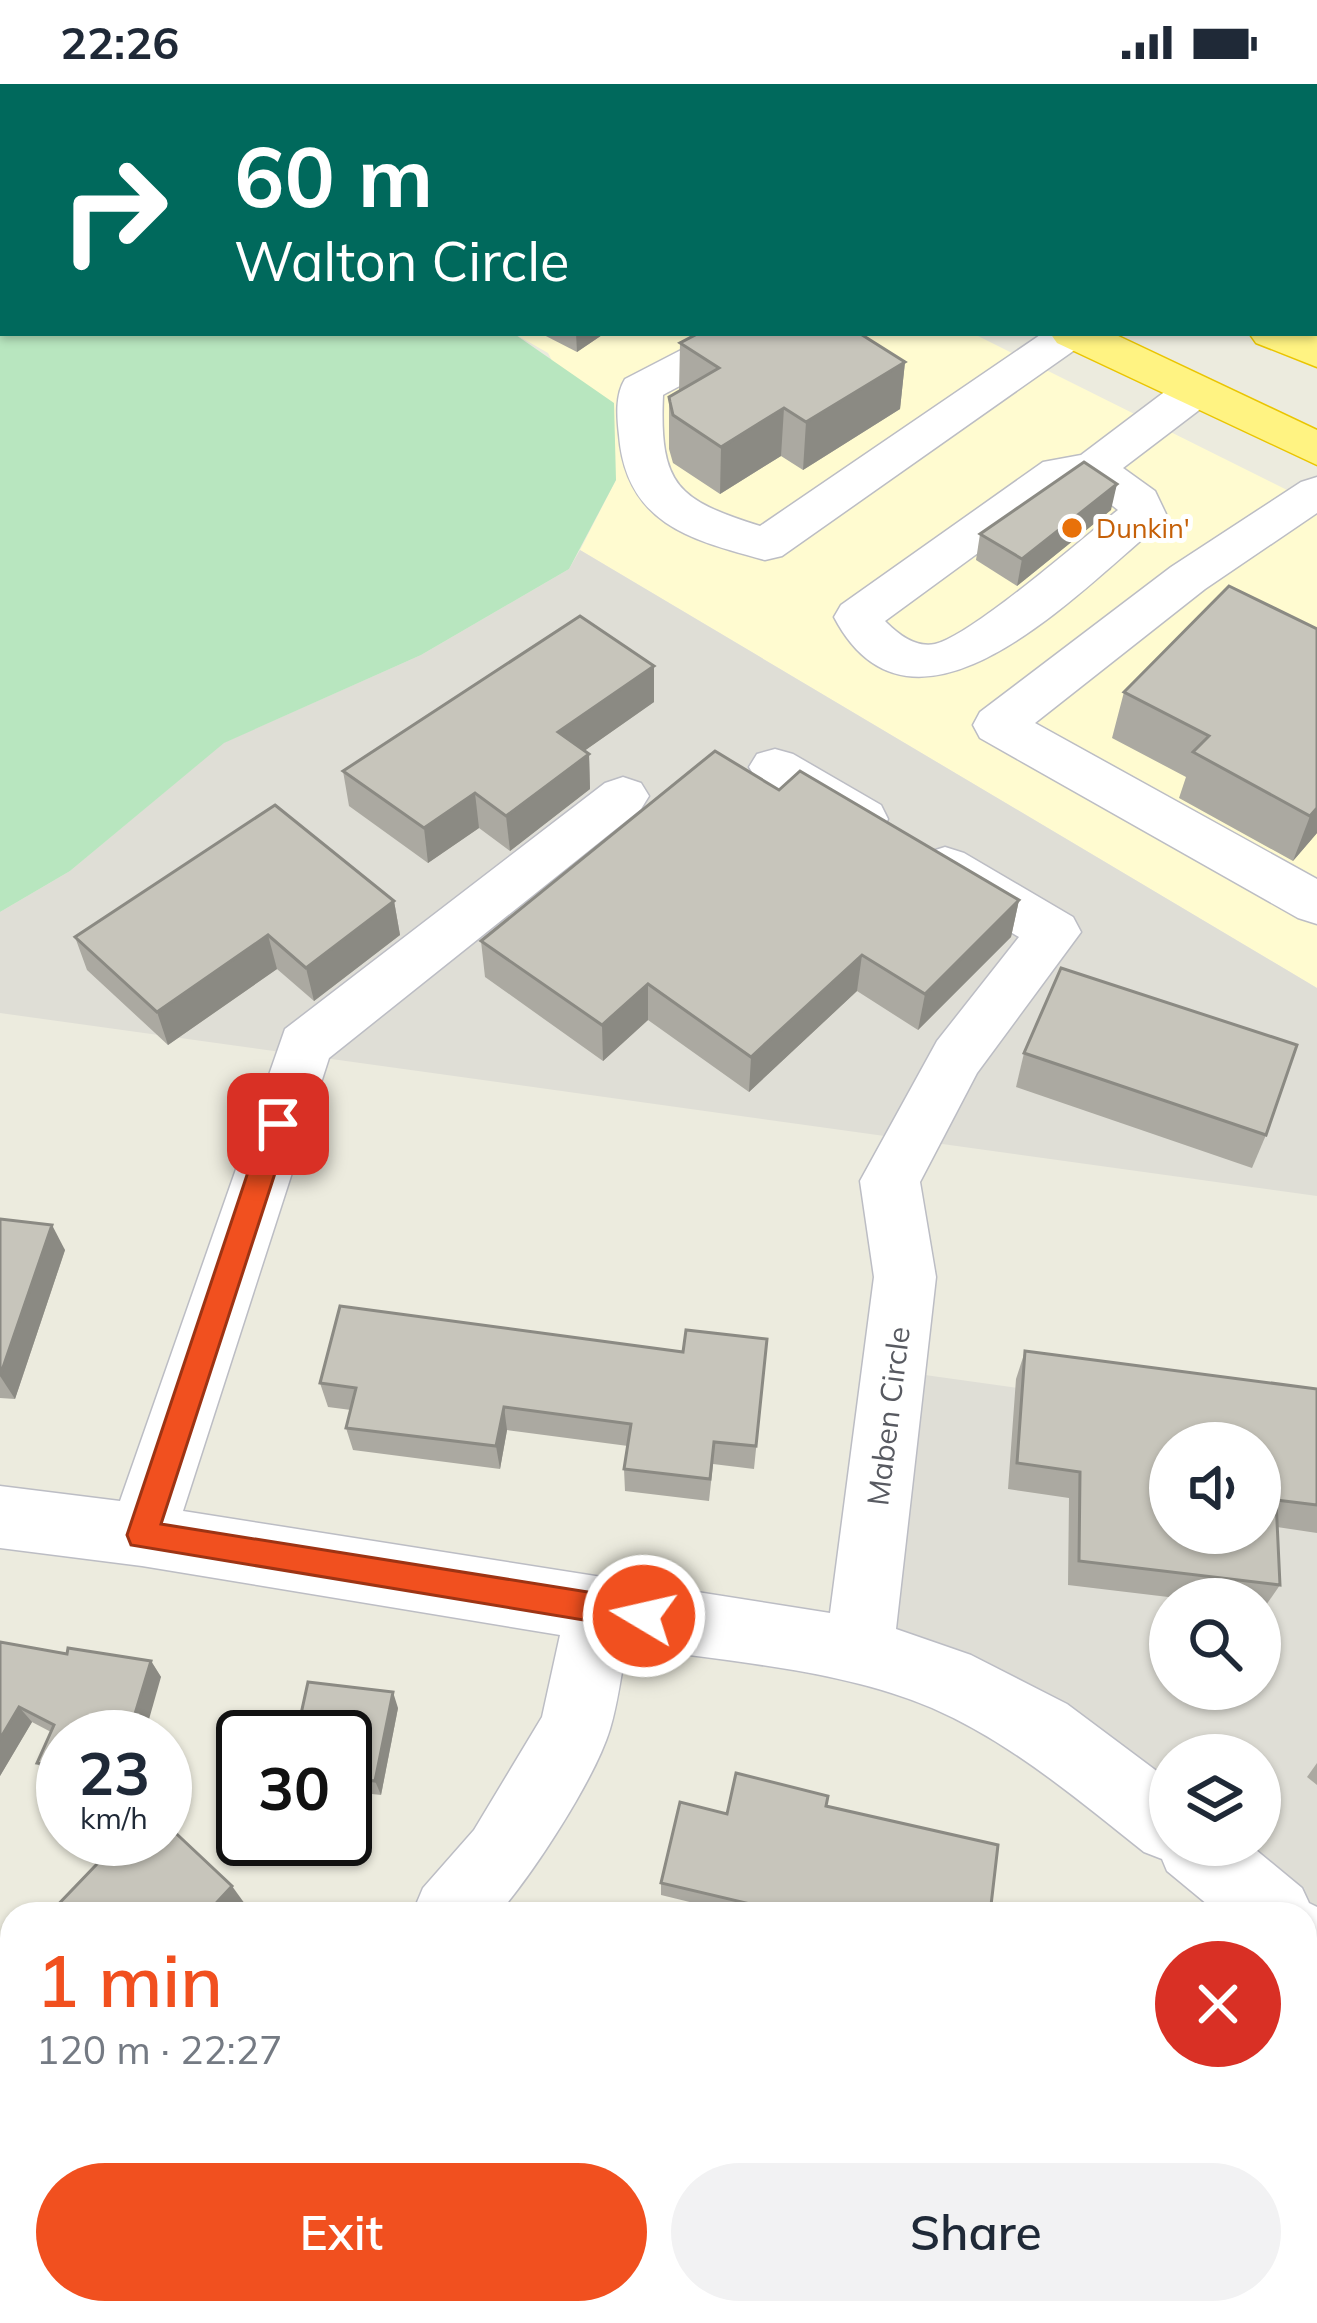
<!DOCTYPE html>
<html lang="en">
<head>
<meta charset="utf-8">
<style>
  :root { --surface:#fff; --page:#f2f2f3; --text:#1f2937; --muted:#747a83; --accent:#f1501f }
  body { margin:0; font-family:Mulish,sans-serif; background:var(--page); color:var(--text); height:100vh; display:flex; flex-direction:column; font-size:45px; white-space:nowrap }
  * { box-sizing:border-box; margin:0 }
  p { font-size:39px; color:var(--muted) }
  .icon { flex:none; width:66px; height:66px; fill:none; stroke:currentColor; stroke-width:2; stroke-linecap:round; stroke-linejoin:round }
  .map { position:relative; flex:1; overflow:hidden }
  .panel { position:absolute; left:0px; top:1818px; width:1317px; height:423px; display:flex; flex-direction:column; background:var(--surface); border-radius:36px 36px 0 0; box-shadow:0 3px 9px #0004 }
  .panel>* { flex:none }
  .guide { position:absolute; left:0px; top:0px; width:1317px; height:252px; box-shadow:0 3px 9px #0004; background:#00695c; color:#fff; overflow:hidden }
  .tools { position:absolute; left:1149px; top:1338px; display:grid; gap:24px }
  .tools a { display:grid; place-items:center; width:132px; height:132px; border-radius:50%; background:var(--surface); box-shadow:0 3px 9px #0004; font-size:60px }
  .speed { position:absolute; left:36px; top:1626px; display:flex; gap:24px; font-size:60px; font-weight:700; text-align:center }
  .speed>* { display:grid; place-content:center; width:156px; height:156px; border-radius:50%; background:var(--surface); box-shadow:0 3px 9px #0004; line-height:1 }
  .speed small { font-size:30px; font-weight:400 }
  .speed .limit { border:6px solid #111; border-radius:18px; background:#fff; color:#111 }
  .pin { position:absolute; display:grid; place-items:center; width:102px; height:102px; color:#fff; margin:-51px; border-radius:24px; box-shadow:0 6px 18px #0006 }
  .me { position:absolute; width:132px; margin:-66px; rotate:279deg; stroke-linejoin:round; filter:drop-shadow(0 0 9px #0008) }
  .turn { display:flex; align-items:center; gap:42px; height:252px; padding:0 36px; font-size:54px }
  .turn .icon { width:156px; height:156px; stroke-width:2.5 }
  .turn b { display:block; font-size:84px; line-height:102px }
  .round { display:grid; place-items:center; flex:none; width:126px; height:126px; border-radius:63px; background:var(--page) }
  .headline { display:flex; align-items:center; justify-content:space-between; height:204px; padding:0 36px }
  h1 { font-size:72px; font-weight:600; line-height:90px; color:var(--accent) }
  .button { display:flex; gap:24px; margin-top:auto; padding:24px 36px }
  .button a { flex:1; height:138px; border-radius:72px; background:var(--accent); color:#fff; font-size:48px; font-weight:600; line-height:138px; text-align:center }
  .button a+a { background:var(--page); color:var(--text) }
  .status { display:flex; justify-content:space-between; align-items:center; height:84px; padding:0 60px; background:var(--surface); direction:ltr }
  .status svg { height:33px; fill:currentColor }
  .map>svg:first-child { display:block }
</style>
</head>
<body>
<div class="status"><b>22:26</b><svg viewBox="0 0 49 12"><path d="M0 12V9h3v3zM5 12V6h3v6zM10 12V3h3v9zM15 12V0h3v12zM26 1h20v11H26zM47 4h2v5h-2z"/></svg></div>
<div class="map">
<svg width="1317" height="2239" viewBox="0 0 1317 2239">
  <rect width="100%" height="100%" fill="#ecebde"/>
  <polygon fill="#fffbd0" points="513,249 972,249 1317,421 1317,904 580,466 616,396 548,269"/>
  <g fill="#dfded6" fill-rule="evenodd">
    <polygon points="580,466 1317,904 1317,1112 0,929 0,828 70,787 223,659 421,571 569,485"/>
    <path d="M925,1291L1317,1346V1824L1241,1761H1260V1671H1170V1702L896,1547ZM1170,1359H1260V1449H1170ZM1170,1515H1260V1605H1170Z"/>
  </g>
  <polygon fill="#b8e6bf" points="0,0 79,3 3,3 3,249 513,249 614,319 616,396 569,485 421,571 224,659 70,787 0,828"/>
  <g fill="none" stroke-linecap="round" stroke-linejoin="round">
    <defs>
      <g id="minor">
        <polygon points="97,0 139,0 141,3 99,3"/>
        <polygon points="291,0 333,0 335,3 293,3"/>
        <polygon points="974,0 1017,0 1019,3 976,3"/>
        <polygon points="1154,0 1194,0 1152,3"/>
        <polygon points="1314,57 1317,58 1317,86 1314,85"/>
        <path d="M714,249H772C762,263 685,298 663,311C659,402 678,416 760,442L1043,249H1092L1086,258L782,472L765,476C691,456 626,440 619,351C617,333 615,311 625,295Z"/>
        <path d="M1195,294L1211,297L1217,307L1211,317L1123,384L1155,407L1166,430L1159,441C1082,504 914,686 834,533L841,521L1043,378L1081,371L1179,297ZM1084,399L1118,426C1084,453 971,552 935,560C915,564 898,550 885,537L1071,401Z"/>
        <polygon points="1317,393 1317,429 1205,505 1035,639 1317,795 1317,840 1298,834 980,654 973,641 980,628 1171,483 1301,398"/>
        <path d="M775,665L793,670L881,721L888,735L881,749C839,761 792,717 757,696L749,683L757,670Z"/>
        <path d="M623,693L641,699L649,712L641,725L329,974L183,1427L830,1529L874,1193L860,1097L937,957L1019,853L926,797L918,783L926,769L945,763L964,769L1073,833L1081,848L977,989L920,1098L936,1193L896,1545L971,1571L1067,1620L1170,1697V1761H1250L1302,1804L1309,1819L1317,1823V1902L1305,1897V1830H1219L1167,1787L1162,1775L1144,1768C1077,1715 1012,1659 932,1624C838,1584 726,1578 627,1562C621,1589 618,1619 610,1645C595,1695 533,1790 498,1830H412L423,1804L474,1746L542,1633L560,1551L142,1482L0,1464V1402L120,1417L285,945L605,699Z"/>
        <polygon points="1317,1996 1317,2087 1305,2092 1305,2001"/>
        <polygon points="178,2229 261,2229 265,2239 182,2239"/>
        <polygon points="1146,2229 1231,2229 1227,2239 1142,2239"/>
      </g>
      <g id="highway">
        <polygon points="530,0 576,0 578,3 532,3"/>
        <polygon points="707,0 753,0 755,3 709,3"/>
        <polygon points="1050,249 1112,249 1317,346 1317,381 1057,259"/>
        <polygon points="1249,249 1317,251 1317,283 1256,259"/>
      </g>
    </defs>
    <use href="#minor" stroke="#bcbdc4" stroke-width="3"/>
    <use href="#highway" stroke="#eac500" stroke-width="3"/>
    <use href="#minor" fill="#fff" fill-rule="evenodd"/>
    <use href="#highway" fill="#fff382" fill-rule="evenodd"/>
  </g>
  <g fill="#aba9a1">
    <polygon points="153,0 269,0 274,3 154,3"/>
    <polygon points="540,249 605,249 577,268"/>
    <polygon points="680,259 905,278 900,325 803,386 781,372 720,410 673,379 669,365 669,313 679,307"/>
    <polygon points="1111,426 1017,502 976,476 980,450"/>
    <polygon points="1317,545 1317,749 1293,777 1179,714 1186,693 1112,654 1124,608"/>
    <polygon points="654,582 654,618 584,667 589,670 590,705 510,767 479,744 428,779 349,722 343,687"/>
    <polygon points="779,706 1019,816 1011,853 918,946 857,907 749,1008 648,936 603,977 485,893 481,857"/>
    <polygon points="394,817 400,851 314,917 277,885 168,961 87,886 75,853"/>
    <polygon points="1024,969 1266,1051 1252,1084 1016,1003"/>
    <polygon points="0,1135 65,1166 15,1315 0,1314"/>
    <polygon points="767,1255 754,1385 713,1380 709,1417 625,1407 624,1385 628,1362 507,1346 500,1385 353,1366 346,1344 351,1326 328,1323 320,1299 683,1268"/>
    <polygon points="1025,1267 1317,1305 1317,1449 1277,1443 1280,1501 1264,1524 1260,1524 1260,1515 1185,1515 1068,1501 1069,1414 1008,1405 1016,1295"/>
    <polygon points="0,1558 67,1570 151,1577 161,1593 63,1653 63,1696 50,1694 37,1679 51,1648 32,1638 0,1692"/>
    <polygon points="398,1624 381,1711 345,1707 345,1653"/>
    <polygon points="1317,1679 1317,1701 1307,1693"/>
    <polygon points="826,1722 990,1830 739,1830 661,1811 661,1799 727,1730"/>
  </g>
  <g fill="#8b8a83">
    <polygon points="576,249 605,249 577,268"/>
    <polygon points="905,278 900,325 803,386 806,338"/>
    <polygon points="784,324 781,372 720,410 721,363"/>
    <polygon points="1117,400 1111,426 1017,502 1022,475"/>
    <polygon points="654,582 654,618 560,684 558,648"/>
    <polygon points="589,670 590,705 510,767 506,732"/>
    <polygon points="475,709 479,744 428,779 424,744"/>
    <polygon points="1317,724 1317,749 1293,777 1310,732"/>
    <polygon points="1019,816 1011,853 918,946 925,910"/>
    <polygon points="394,817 400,851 314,917 306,884"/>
    <polygon points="268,851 277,885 168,961 157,928"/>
    <polygon points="862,871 857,907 749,1008 751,973"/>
    <polygon points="648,900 648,936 603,977 602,941"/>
    <polygon points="52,1141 65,1166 15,1315 0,1292"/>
    <polygon points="504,1323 507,1346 500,1385 496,1362"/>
    <polygon points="151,1577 161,1593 144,1653 128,1653"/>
    <polygon points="393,1608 398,1624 381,1711 375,1697"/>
    <polygon points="19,1623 32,1638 0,1692 0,1655"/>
    <polygon points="232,1802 245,1820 236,1830 206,1830"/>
    <polygon points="0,2175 8,2177 0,2211"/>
    <polygon points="531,2229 540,2229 532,2239 524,2239"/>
  </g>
  <g fill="#c7c5bb" stroke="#8b8a83" stroke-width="3" fill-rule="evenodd">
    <polygon points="185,0 269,0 274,3 190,3"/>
    <polygon points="1224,0 1317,0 1317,28 1314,30 1314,3 1220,3"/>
    <polygon points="699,249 859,249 905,278 806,338 784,324 721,363 673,331 670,318 669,313 719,284 680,259"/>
    <polygon points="1084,378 1117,400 1022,475 980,450"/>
    <polygon points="1229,502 1317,545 1317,724 1310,732 1193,668 1209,652 1124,608"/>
    <polygon points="580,532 654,582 558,648 589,670 506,732 475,709 424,744 343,687"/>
    <polygon points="715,667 779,706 800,687 1019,816 925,910 862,871 751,973 648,900 602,941 481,857"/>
    <polygon points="275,721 394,817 306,884 268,851 157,928 75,853"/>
    <polygon points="1061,884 1297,961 1266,1051 1024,969"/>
    <polygon points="0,1135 52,1141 0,1292"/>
    <polygon points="340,1222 683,1268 686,1246 767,1255 756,1362 714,1358 710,1395 624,1385 631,1340 504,1323 496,1362 346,1344 356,1304 320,1299"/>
    <path d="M1025,1267L1317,1305V1421L1276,1416L1280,1501L1079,1477L1080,1388L1017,1379ZM1170,1359H1260V1449H1170Z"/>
    <polygon points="0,1558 67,1570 68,1564 151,1577 128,1653 63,1653 63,1683 37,1679 54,1641 19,1623 0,1655"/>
    <polygon points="308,1598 393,1608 375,1697 345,1693 345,1653 296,1653"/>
    <polygon points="736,1689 828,1712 826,1722 998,1761 990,1830 793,1830 661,1799 680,1718 727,1730"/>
    <polygon points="165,1739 232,1802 206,1830 49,1830 121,1755 165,1755"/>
    <polygon points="0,1950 12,1953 12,2072 0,2068"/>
    <polygon points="445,2229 531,2229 524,2239 455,2239"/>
    <polygon points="648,2229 649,2229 659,2239 640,2239"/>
    <polygon points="720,2229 976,2229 969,2239 712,2239"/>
  </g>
  <polygon fill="#f1501f" stroke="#9d3414" stroke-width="3" points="278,1029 291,1040 161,1440 644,1517 654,1521 659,1532 654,1542 644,1546 131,1461 127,1451 264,1040"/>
  <circle fill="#e8710a" stroke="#fff" stroke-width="4.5" cx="1072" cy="444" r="12"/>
  <g text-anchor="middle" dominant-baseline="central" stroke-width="10" stroke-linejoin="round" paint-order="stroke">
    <g font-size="27" fill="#c56008" stroke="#fff" text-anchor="start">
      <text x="1096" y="444">Dunkin'</text>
    </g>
    <g font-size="30" fill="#585a61" stroke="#fff">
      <text transform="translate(888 1332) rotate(-83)">Maben Circle</text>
    </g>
  </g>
</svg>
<div class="tools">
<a><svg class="icon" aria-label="sound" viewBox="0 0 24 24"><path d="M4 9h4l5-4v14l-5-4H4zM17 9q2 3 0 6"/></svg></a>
<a><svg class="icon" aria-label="search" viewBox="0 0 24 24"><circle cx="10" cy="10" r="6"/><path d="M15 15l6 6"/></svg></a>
<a><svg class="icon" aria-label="layers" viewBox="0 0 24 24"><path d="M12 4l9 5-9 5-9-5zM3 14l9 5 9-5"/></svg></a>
</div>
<div class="speed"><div>23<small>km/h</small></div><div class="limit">30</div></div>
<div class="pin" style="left:278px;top:1040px;background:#d93025"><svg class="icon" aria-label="arrive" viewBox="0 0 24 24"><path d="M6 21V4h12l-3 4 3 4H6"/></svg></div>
<svg class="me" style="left:644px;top:1532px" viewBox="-20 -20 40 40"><circle r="17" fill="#f1501f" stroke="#fff" stroke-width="3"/><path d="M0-11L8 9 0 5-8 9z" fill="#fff"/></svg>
<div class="guide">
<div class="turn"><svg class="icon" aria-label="right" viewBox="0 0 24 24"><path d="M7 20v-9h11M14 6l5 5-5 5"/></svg><div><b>60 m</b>Walton Circle</div></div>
</div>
<section class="panel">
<div class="headline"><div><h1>1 min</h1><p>120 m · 22:27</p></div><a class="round" style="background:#d93025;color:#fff"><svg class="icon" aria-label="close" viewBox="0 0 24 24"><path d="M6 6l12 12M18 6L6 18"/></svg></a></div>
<div class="button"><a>Exit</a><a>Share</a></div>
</section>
</div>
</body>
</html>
